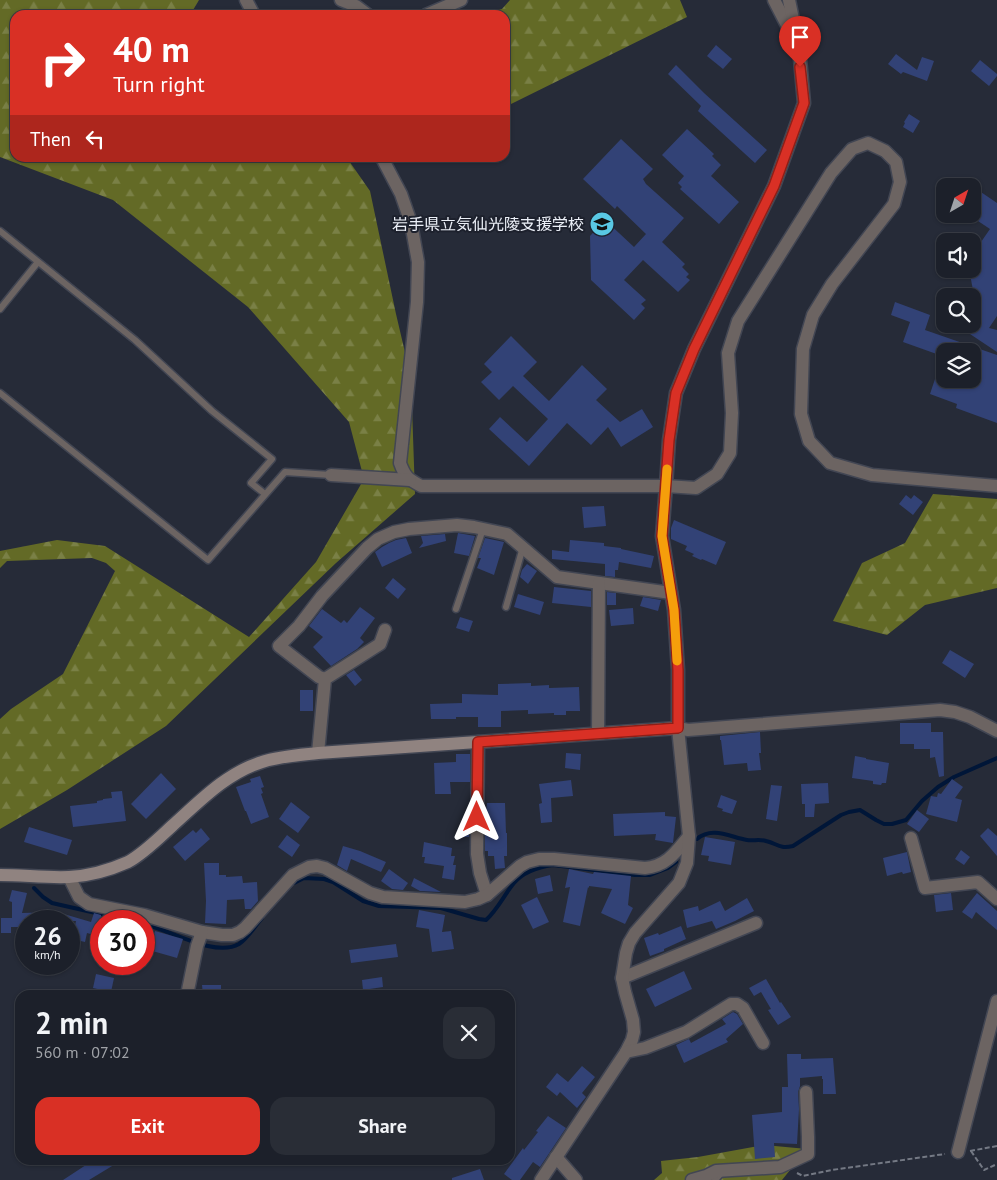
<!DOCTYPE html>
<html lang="en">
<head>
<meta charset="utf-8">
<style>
  :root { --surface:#1c202a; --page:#292d36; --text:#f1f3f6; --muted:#a0a3a8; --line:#3a3e47; --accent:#d93025 }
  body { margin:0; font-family:"PT Sans","Noto Sans JP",sans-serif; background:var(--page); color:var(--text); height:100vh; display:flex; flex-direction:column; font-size:19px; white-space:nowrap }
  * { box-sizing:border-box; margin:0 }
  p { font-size:16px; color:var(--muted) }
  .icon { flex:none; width:28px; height:28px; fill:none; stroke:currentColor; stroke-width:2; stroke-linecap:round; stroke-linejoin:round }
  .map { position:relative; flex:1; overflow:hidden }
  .drawer { position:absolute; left:15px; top:990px; width:500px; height:175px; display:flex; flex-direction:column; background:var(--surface); border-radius:15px; box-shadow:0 1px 4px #0004,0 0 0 1px var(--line) }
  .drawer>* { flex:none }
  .guide { position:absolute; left:10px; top:10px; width:500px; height:152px; border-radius:15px; box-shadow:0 1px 4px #0004,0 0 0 1px var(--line); background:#d93025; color:#fff; overflow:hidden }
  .needle { width:32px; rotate:39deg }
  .buttons { position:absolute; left:936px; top:178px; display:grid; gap:10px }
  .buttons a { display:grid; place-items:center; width:45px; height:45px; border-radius:10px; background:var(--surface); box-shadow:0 1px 4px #0004,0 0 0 1px var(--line); font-size:25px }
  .speed { position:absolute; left:15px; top:910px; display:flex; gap:10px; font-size:25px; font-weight:700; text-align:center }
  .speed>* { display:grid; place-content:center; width:65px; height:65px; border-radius:50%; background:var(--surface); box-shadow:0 1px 4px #0004,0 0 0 1px var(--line); line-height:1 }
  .speed small { font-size:12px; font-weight:400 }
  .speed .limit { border:8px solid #d22; background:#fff; color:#111 }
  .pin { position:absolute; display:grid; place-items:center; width:42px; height:42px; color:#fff; margin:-51px -21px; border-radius:50% 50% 50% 0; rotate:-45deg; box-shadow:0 0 5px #0007 }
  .pin .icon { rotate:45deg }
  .me { position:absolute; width:55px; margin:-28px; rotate:0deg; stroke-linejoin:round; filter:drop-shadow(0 0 4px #0008) }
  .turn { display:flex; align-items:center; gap:18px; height:105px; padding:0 20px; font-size:22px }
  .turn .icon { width:65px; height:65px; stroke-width:2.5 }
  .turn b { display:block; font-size:35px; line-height:42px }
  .then { display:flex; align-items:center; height:48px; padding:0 20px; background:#0003; gap:10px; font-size:19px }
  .round { display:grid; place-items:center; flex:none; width:52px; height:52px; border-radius:15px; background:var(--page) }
  .head { display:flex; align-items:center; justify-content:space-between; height:85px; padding:0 20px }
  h1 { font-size:30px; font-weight:700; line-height:38px }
  .primary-button { display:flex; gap:10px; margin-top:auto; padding:10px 20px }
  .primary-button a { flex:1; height:58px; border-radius:15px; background:var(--accent); color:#fff; font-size:20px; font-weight:700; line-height:58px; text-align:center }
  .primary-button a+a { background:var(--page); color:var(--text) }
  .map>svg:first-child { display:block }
</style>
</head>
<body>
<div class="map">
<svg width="997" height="1180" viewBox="0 0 997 1180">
  <defs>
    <pattern id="forest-firs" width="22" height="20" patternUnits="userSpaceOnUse" patternTransform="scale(1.25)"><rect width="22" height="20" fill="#636a26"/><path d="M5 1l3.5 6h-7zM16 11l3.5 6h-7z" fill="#7a8046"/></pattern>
  </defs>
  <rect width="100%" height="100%" fill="#262b38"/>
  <g fill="url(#forest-firs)">
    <polygon points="0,0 199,0 190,15 15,15 15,158 347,158 370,191 396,314 411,378 415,494 336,563 166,726 67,790 0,829 0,719 11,709 63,674 115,571 106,563 92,558 7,561 0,568 0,551 57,540 105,546 249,637 316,562 364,479 349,422 248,307 113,200 0,157"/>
    <polygon points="510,0 680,0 687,17 505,107 505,15 479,15 502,9"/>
    <polygon points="933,494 997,499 997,588 925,605 887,635 833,621 862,563 905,543"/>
    <polygon points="764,1145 807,1149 782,1180 654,1180 662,1173 661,1161 698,1157"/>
  </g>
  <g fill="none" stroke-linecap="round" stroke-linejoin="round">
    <g stroke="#001638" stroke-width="4">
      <path d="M697,839C712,826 730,837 747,840C753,841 760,839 766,841C778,844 779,849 793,846L841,815L849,812L860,810L876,820L884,824H892L906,820L922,801L938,787L954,777L997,758"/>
      <path d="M294,883L304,878L324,879L333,882L363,901L379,906L441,908L479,919L486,920C498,909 504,895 514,883C524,871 539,867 553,865L635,875H650L668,868L676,862"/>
      <polyline points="34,888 43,897 52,903 131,921"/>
      <path d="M144,924C170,930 215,958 239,944C247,939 256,925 262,918"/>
    </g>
  </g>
  <g fill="#324276">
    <polygon points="716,45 732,59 723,69 707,56"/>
    <polygon points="896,54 917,70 922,57 934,61 927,81 903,72 901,74 888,64"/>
    <polygon points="980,60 997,74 997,76 989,86 971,71"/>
    <polygon points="676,65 704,93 767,150 755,163 698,111 701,106 668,74"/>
    <polygon points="909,114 920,121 913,133 903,127 905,123 904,122"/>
    <polygon points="687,129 714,154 712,156 721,165 711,176 739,202 719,224 680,189 682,187 678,183 684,176 662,155"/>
    <polygon points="621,139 653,169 643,179 646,184 684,218 662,242 685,264 682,267 689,274 686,277 690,280 678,292 643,260 624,280 646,300 641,304 645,308 634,320 591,280 590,236 605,220 634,247 646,234 617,206 615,209 583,179"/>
    <polygon points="972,186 997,203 997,316 989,328 997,330 997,352 955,324 972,324 972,304 976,306 969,269 972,269 972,255 990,229 972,217"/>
    <polygon points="895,302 930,315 925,330 997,355 997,423 956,408 957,404 930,394 935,379 942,381 944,377 945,379 949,379 960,383 961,379 972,379 972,351 945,351 945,357 903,342 910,322 891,315"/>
    <polygon points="511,336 537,362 523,376 549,401 582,365 607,389 596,400 620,422 642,409 653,427 621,447 608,427 591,445 567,423 529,466 489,429 500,417 527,442 548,419 513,386 499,400 481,382 492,372 484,364"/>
    <polygon points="906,495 911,499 914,495 923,502 913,515 899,504"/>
    <polygon points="604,506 606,526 584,528 582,507"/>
    <polygon points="674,520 726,542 716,565 702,559 701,560 692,556 694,554 685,550 687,546 671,539 671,528"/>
    <polygon points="458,533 475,536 469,556 454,553"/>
    <polygon points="445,534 446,541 419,548 423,543 421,536"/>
    <polygon points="406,538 412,553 382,567 375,552 382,547 389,543 396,540"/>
    <polygon points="485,538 504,542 494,575 477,568 481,558 478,558"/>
    <polygon points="570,540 604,543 604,546 621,548 621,549 654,556 651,568 619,562 618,570 615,570 615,577 605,576 605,564 552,559 552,550 569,552"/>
    <polygon points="527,564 537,571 528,584 520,577 522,570"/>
    <polygon points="393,578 406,589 398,599 385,588"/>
    <polygon points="554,587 591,591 591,607 552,603"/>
    <polygon points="607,592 616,593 616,605 607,605"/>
    <polygon points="518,594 544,602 540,615 514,607"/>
    <polygon points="643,597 661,600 658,611 640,606"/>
    <polygon points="360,607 375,618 360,638 364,642 357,649 331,666 313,647 323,637 309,626 322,609 341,623 344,620 347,623"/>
    <polygon points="633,608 634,624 611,626 609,610"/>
    <polygon points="460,617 473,621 469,632 456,628"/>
    <polygon points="950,650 974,664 965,678 942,663"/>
    <polygon points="354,670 362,680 355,686 346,675"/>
    <polygon points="531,683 531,686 549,685 549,688 579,687 580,711 566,711 566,715 554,715 554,713 528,714 528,710 501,711 501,727 478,727 478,717 456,717 456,719 431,719 430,704 462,703 462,694 498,695 498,684"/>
    <rect x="300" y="690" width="13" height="21"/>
    <polygon points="900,723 931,723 931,732 943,732 944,776 939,777 935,757 930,758 930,749 914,749 914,744 900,744"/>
    <polygon points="760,732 761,753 759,753 761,770 748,771 747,763 724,765 721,740 720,740 720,736"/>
    <polygon points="566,753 581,754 580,770 565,768"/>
    <polygon points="456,754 470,754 470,782 450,782 451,794 435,794 434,763 456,762"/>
    <polygon points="855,756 866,758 866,759 889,763 886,783 882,783 881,785 873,784 873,781 852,778"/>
    <polygon points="161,773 176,789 146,819 131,804"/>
    <polygon points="260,776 264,787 261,788 263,793 261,794 269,817 251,824 246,811 245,811 236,787 251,782 250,779"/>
    <polygon points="952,779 963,787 955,798 962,800 957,822 926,814 931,796 937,797 938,793 941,794"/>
    <polygon points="571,780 573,796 551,798 552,822 541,823 539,804 542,803 539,784"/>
    <polygon points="828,783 829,803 815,804 814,817 805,817 805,804 802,804 801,784"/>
    <polygon points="771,785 782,786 777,821 766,819"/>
    <polygon points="122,791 126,821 73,827 70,806 97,803 97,801 103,800 103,799 112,798 111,792"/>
    <polygon points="721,795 737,801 732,814 722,811 723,809 717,807"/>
    <polygon points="291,802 310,817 298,833 279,819"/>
    <polygon points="487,803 505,803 506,833 507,833 507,856 504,856 505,868 495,869 494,856 488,856 488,851 485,851 485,820"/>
    <polygon points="917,810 929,819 919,832 907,824"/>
    <polygon points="665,812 665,816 676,817 673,843 655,840 656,834 614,836 613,814"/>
    <polygon points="469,821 469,837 462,837 461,822"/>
    <polygon points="29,827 72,840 67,855 24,842"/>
    <polygon points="201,828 210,839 185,861 173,847 193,830 196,833"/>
    <polygon points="988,828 997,836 997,856 980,836"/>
    <polygon points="287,835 300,845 292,857 278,847"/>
    <polygon points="705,837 735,842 731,865 708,861 709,856 701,855"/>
    <polygon points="424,842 452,848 451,856 455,856 453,865 456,865 454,880 442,878 444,866 424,863 425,857 422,857"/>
    <polygon points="343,846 360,851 386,862 381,872 351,859 347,871 337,865"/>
    <polygon points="961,850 970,857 964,865 955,859"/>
    <polygon points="907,852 911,872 903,874 902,872 887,876 883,858"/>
    <polygon points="204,863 219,863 219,875 226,875 226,877 242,876 243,883 257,882 258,901 251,909 245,909 244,899 227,900 226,924 205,923 206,901"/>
    <polygon points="389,869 408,883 403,890 392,889 381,881"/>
    <polygon points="569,869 593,874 594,872 631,876 628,905 633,908 625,924 601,913 612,889 589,886 589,888 588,887 580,926 563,922 570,887 565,888"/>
    <polygon points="550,875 553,891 538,894 535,879"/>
    <polygon points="414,878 441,892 420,891 411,886"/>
    <polygon points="12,890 27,893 22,913 57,912 91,922 94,913 101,915 101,937 87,933 85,942 72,939 76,921 26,921 26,927 11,927 11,933 1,933 1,918 12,918 12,902 9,901"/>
    <polygon points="951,893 953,910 936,912 934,895"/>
    <polygon points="977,893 997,911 997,930 976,912 972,919 962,912"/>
    <polygon points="537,897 549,922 533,929 521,905"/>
    <polygon points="747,898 754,911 735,921 716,929 712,921 687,928 683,910 698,906 699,911 720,901 725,911"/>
    <polygon points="419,910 445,915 442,932 451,931 454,949 432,952 429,929 416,927"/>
    <polygon points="681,926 686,939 664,949 664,951 650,956 644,938 658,933 659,935"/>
    <polygon points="155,931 183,939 177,958 149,950"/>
    <polygon points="396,944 398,957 351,963 349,950"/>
    <polygon points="684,971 692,989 655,1007 646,989"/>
    <polygon points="96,974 114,978 111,992 93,988"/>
    <polygon points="382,977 383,987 363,990 362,980"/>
    <polygon points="766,979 780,1003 781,1002 791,1017 778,1025 768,1010 771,1009 761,992 754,996 749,988"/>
    <polygon points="202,985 221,985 221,995 203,995"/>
    <polygon points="733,1012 737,1014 743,1024 726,1039 728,1042 684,1063 676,1045 689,1039 691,1043 726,1024 722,1019"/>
    <polygon points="787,1054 801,1054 801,1059 833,1058 836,1094 823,1094 823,1079 822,1079 822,1076 800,1078 800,1086 798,1092 799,1109 797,1144 774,1143 775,1157 755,1159 752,1115 782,1112 782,1087 788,1087"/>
    <polygon points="582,1066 595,1077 582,1093 586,1097 577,1108 560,1092 557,1096 546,1087 557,1073 568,1082"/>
    <polygon points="548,1116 566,1128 540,1167 533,1162 520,1180 512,1180 504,1174 523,1148 524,1150 538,1132 536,1131"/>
    <polygon points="87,1160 122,1160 89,1180 63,1180 89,1163"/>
    <polygon points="480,1169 484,1180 452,1180 452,1178"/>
  </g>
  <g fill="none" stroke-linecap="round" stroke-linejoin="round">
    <defs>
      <g id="lane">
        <polyline points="0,231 135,340 212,411 272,459 251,483 265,494"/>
        <polyline points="0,309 38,262"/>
        <polyline points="0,393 208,560 285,472 331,475"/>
        <polyline points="506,607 523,547"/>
        <polyline points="456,609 483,529"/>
        <polyline points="715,1180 723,1171"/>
      </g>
      <g id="street">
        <polyline points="246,0 254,15"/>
        <polyline points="341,0 356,6 368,15"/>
        <polyline points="774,0 790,31"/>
        <polyline points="426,15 461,0"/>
        <path d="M382,158L401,194L411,223L418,262L417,302L400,463C405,477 408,479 421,486H666L669,440L676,393L694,349L774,186L804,103L799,48L789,0"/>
        <polyline points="331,475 410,480"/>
        <polyline points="325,679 319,677 279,646 299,626 322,596 367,548 378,539 394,532 409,529 457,525 474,527 507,534 557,577 671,593"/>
        <polyline points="678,728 688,730 940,710 955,712 970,717 997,731"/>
        <polyline points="598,733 599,583"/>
        <polyline points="478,742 477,854 480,873 487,895"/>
        <polyline points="318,753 325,679 380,644 385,630"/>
        <polyline points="911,838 925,888 978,882 997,899"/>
        <path d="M69,877L79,897L89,904L144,915L202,932L222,935H233L240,932L245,928L293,875L309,867L317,866L325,868L370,893L383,897L465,902L478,899L487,895L520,866L527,862L539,859H554L645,868C667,866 676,852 689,836"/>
        <polyline points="622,978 756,923"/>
        <polyline points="187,995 197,946 202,932"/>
        <polyline points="626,1052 632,1040 634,1032 633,1020 625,992 622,978 626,953 629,943 635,933 679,883 687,863 689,836 678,728 678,670 674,610 662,536 666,486 696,488 717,474 730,453 732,413 728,353 738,321 831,173 852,149 868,143 885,151 896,162 900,182 894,204 832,284 813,315 803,349 801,414 809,441 830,463 872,475 997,486"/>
        <polyline points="958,1152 997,1001"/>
        <polyline points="556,1157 576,1180"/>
        <polyline points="541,1180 626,1052 645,1048 686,1032 731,1004 737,1004 743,1008 763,1043"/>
        <polyline points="692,1180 706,1176 716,1171 780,1167 808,1154 808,1137 806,1092"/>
      </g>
      <path id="secondary" d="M0,875C23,875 46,878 69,877C88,876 110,870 128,862C143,854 159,838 172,826C199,802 226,773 262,762C280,756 299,755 318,753L678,728"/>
    </defs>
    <use href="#lane" stroke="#424653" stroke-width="9"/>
    <use href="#street" stroke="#424653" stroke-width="15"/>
    <use href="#secondary" stroke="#424653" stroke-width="15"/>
    <g stroke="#747984" stroke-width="2" stroke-dasharray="5 2.5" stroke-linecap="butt">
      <polyline points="970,1151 997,1146"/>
      <polyline points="971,1151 984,1170 997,1164"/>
      <polyline points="797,1173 803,1176 832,1170 945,1154"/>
    </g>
    <use href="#lane" stroke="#6c6462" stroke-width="6"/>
    <use href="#street" stroke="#6c6462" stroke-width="12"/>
    <use href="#secondary" stroke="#908380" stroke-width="12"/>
  </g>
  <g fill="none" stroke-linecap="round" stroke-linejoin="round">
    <defs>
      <polyline id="route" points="477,817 478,742 678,728 678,670 674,610 662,536 669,440 676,393 694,349 774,186 804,103 800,67"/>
    </defs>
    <use href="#route" stroke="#8d1f18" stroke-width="12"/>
    <use href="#route" stroke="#d93025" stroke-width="9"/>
    <polyline stroke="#f59e0b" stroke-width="9" points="667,469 662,536 674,610 677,661"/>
  </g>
  <defs>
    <symbol id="school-disc" viewBox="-11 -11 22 22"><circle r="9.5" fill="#59c8e4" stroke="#1d212d"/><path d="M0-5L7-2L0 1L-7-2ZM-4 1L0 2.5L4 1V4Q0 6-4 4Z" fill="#111"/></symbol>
  </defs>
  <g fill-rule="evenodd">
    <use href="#school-disc" x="588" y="210" width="28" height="28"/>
  </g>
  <g text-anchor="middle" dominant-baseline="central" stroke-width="4" stroke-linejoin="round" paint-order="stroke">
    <g font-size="16" fill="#ebeff7" stroke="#1d212d" text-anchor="end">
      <text x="584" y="224">岩手県立気仙光陵支援学校</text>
    </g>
  </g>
</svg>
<div class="buttons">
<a><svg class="needle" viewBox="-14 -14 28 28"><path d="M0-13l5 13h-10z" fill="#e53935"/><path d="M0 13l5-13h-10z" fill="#a0a3a8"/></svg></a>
<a><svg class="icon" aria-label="sound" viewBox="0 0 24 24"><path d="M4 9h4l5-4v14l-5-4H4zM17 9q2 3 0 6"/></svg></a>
<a><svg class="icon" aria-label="search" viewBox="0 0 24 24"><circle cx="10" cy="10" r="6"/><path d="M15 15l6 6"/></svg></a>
<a><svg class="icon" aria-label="layers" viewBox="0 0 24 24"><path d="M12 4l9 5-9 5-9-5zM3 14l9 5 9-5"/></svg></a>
</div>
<div class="speed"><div>26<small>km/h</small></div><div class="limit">30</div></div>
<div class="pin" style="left:800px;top:67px;background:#d93025"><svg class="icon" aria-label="arrive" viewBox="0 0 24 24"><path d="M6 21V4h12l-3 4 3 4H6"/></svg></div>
<svg class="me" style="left:477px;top:817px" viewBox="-20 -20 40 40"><path d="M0-17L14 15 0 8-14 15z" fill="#d93025" stroke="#fff" stroke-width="4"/></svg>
<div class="guide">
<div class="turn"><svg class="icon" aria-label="right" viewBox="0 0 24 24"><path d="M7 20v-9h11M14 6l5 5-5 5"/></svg><div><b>40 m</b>Turn right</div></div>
<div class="then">Then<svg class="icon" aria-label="left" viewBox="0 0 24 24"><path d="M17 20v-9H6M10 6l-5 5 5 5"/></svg></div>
</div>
<section class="drawer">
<div class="head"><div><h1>2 min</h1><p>560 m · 07:02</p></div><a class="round"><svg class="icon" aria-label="close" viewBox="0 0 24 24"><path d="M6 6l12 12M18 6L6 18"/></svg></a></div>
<div class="primary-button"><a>Exit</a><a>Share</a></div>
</section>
</div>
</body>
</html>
